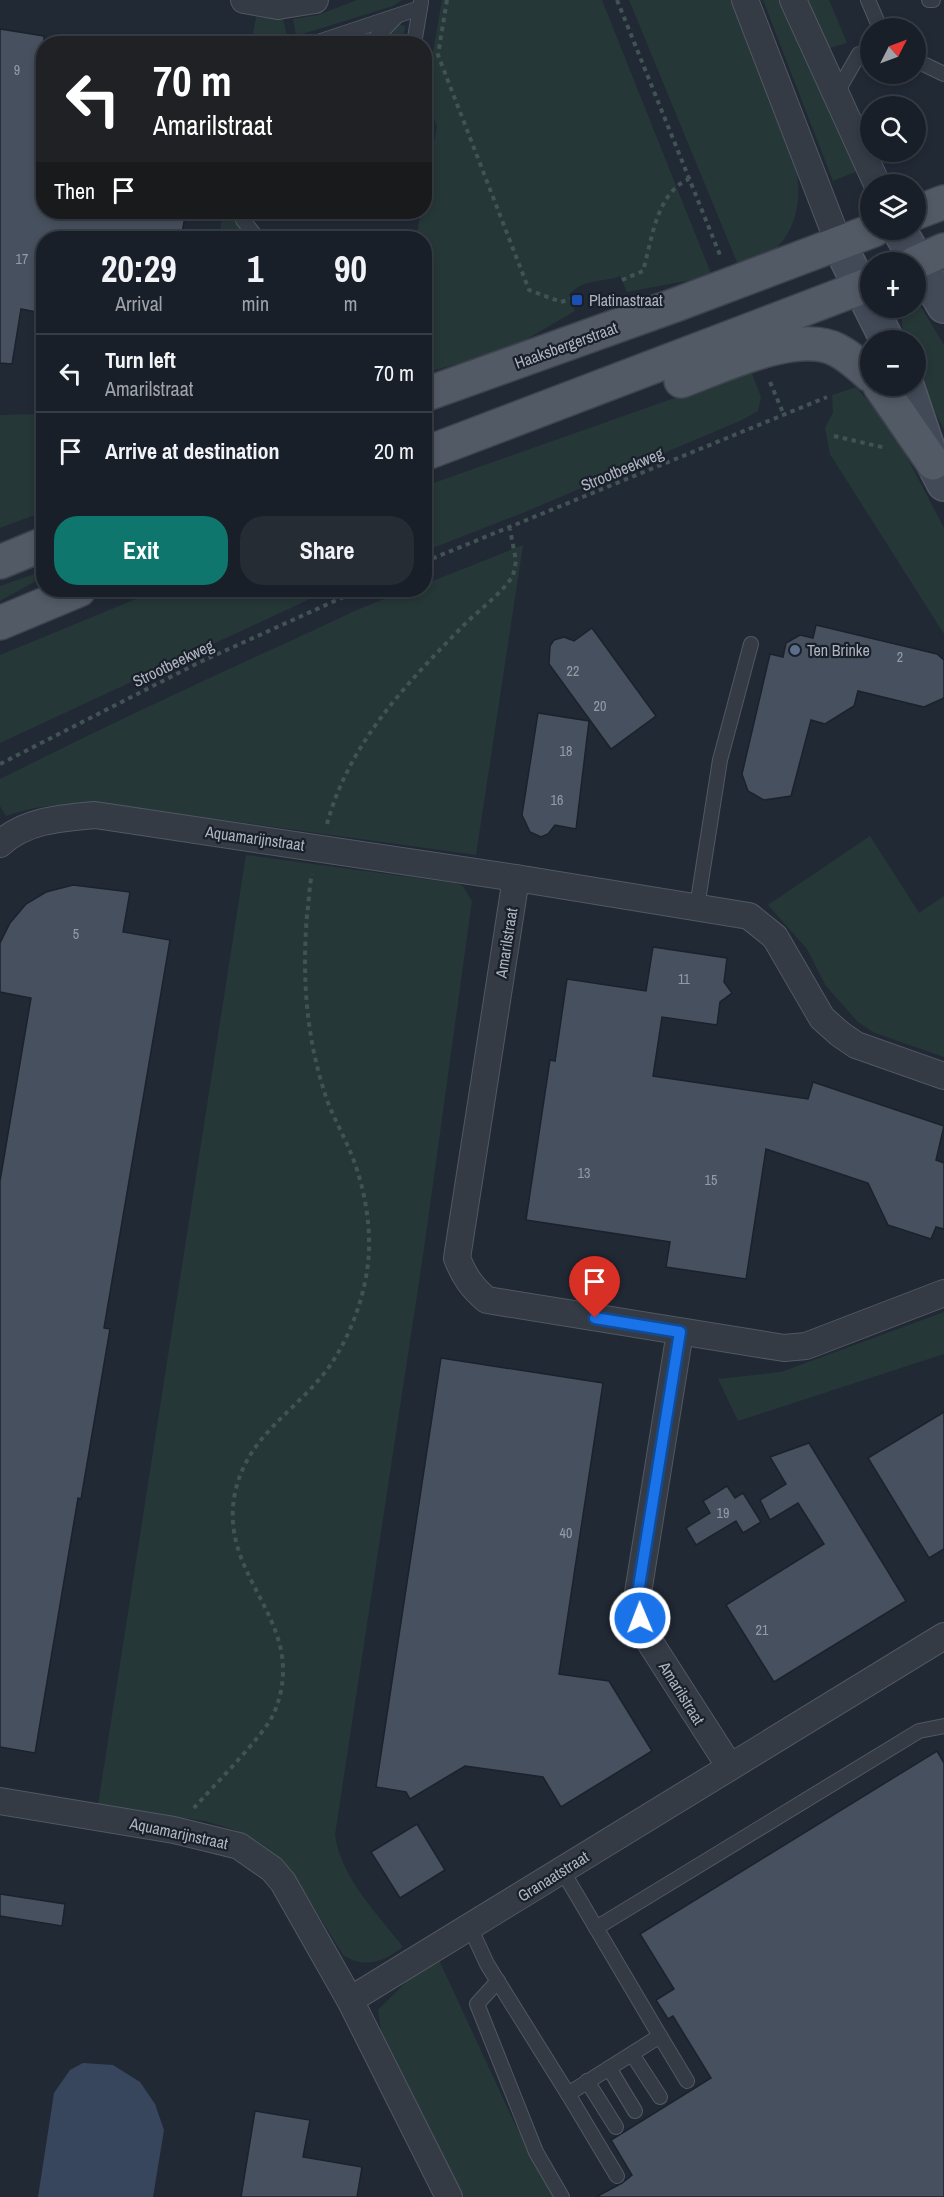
<!DOCTYPE html>
<html lang="en">
<head>
<meta charset="utf-8">
<style>
  :root { --surface:#191f28; --page:#262c34; --text:#f1f3f6; --muted:#9fa2a8; --line:#373d45; --accent:#0f766e }
  body { margin:0; font-family:"Archivo Narrow",sans-serif; background:var(--page); color:var(--text); height:100vh; display:flex; flex-direction:column; font-size:22px; white-space:nowrap }
  * { box-sizing:border-box; margin:0 }
  p { font-size:20px; color:var(--muted) }
  .icon { flex:none; width:33px; height:33px; fill:none; stroke:currentColor; stroke-width:2; stroke-linecap:round; stroke-linejoin:round }
  .map { position:relative; flex:1; overflow:hidden }
  .side { position:absolute; left:36px; top:231px; width:396px; height:366px; display:flex; flex-direction:column; background:var(--surface); border-radius:24px; box-shadow:0 3px 9px #0003,0 0 0 2px var(--line) }
  .side>* { flex:none }
  .guide { position:absolute; left:36px; top:36px; width:396px; height:183px; border-radius:24px; box-shadow:0 3px 9px #0003,0 0 0 2px var(--line); background:#202124; color:#fff; overflow:hidden }
  .needle { width:39px; rotate:48deg }
  .tools { position:absolute; left:860px; top:18px; display:grid; gap:12px }
  .tools a { display:grid; place-items:center; width:66px; height:66px; border-radius:50%; background:var(--surface); box-shadow:0 3px 9px #0003,0 0 0 2px var(--line); font-size:30px }
  .pin { position:absolute; display:grid; place-items:center; width:51px; height:51px; color:#fff; margin:-62px -26px; border-radius:50% 50% 50% 0; rotate:-45deg; box-shadow:0 0 6px #0007 }
  .pin .icon { rotate:45deg }
  .me { position:absolute; width:66px; margin:-33px; rotate:359deg; stroke-linejoin:round; filter:drop-shadow(0 0 4px #0008) }
  .turn { display:flex; align-items:center; gap:21px; height:126px; padding:0 18px; font-size:27px }
  .turn .icon { width:78px; height:78px; stroke-width:2.5 }
  .turn b { display:block; font-size:42px; line-height:51px }
  .then { display:flex; align-items:center; height:57px; padding:0 18px; background:#0003; gap:12px; font-size:22px }
  .eta { display:flex; justify-content:space-evenly; align-items:center; height:102px; text-align:center }
  .eta b { font-size:36px; font-weight:700; line-height:42px }
  .cta { display:flex; gap:12px; margin-top:auto; padding:12px 18px }
  .cta a { flex:1; height:69px; border-radius:24px; background:var(--accent); color:#fff; font-size:24px; font-weight:700; line-height:69px; text-align:center }
  .cta a+a { background:var(--page); color:var(--text) }
  ul { padding:0; list-style:none }
  li { display:flex; align-items:center; gap:18px; height:78px; padding:0 18px; border-top:2px solid var(--line) }
  li div { flex:1 }
  li b { display:block; font-size:22px }
  li em { font-style:normal }
  .map>svg:first-child { display:block }
</style>
</head>
<body>
<div class="map">
<svg width="944" height="2197" viewBox="0 0 944 2197">
  <rect width="100%" height="100%" fill="#212935"/>
  <g fill="#263738">
    <polygon points="357,0 402,0 393,6 296,36 293,19 318,15"/>
    <path d="M442,0H602L712,276L627,292L620,276C602,283 583,278 569,295L575,311L510,349L425,373L424,238H416L421,212H424L425,191L437,126L425,98Z"/>
    <path d="M629,0H731L796,167C802,202 797,234 766,257C759,262 747,264 739,267Z"/>
    <polygon points="763,0 787,0 857,171 833,181"/>
    <polygon points="807,0 829,0 847,43 829,48 825,45"/>
    <polygon points="256,17 283,19 288,39 276,43 255,43 252,39"/>
    <polygon points="398,24 405,26 403,43 380,44"/>
    <polygon points="223,212 232,212 231,215 245,238 219,238"/>
    <polygon points="915,297 944,345 944,430 915,372 915,340 904,340 903,338 901,308 915,308"/>
    <polygon points="751,371 761,397 758,411 742,420 525,512 425,551 425,486"/>
    <polygon points="856,387 886,421 898,440 944,528 944,634 830,454 825,428 833,412 832,395"/>
    <polygon points="43,414 43,512 0,528 0,415"/>
    <path d="M523,545L476,855L109,804C72,803 40,804 6,816L0,806V779C100,729 200,682 301,636C333,622 392,590 424,590L425,584Z"/>
    <polygon points="43,571 43,577 0,601 0,586"/>
    <polygon points="158,590 329,590 0,743 0,655"/>
    <polygon points="870,836 919,913 944,896 944,1057 875,1033 858,1022 826,986 807,949 768,905"/>
    <path d="M246,855L454,883L463,886L472,901L424,1249L335,1835C341,1878 377,1913 403,1947C383,1962 365,1969 343,1955L291,1870L235,1830L205,1821L98,1805Z"/>
    <polygon points="944,1312 944,1354 738,1421 718,1379 781,1372"/>
    <polygon points="439,1960 514,2122 557,2197 464,2197 383,2045 378,2010 409,1979"/>
  </g>
  <polygon fill="#37465d" points="83,2063 113,2065 140,2082 155,2104 164,2130 153,2197 38,2197 54,2093 70,2070"/>
  <g fill="#47505e" stroke="#1c222c" stroke-width="1.5">
    <polygon points="0,29 44,36 44,212 186,212 181,238 44,238 41,313 21,309 12,364 0,363"/>
    <polygon points="816,625 937,654 944,660 944,698 924,707 858,691 854,706 825,724 811,720 791,796 764,800 748,791 742,774 770,654 783,657 786,643 800,635 813,638"/>
    <polygon points="592,628 656,716 611,749 549,664 550,646 554,640 564,637 574,641"/>
    <polygon points="538,713 589,721 576,829 555,825 548,834 541,837 530,832 522,815"/>
    <polygon points="73,885 130,892 123,932 170,940 104,1328 110,1329 81,1499 78,1498 35,1753 0,1747 0,1181 31,998 0,992 0,943 10,923 26,904 46,892"/>
    <polygon points="653,947 727,958 724,982 732,993 720,1002 717,1025 662,1017 653,1076 808,1099 813,1082 944,1126 936,1160 944,1163 944,1229 936,1227 931,1239 888,1225 868,1183 766,1149 746,1279 666,1267 670,1242 526,1220 550,1060 555,1061 567,979 646,991"/>
    <polygon points="441,1358 603,1383 559,1674 609,1681 652,1751 561,1807 543,1777 465,1766 410,1799 406,1792 376,1787"/>
    <polygon points="944,1412 944,1549 929,1558 868,1458"/>
    <polygon points="809,1443 906,1601 774,1682 726,1605 824,1544 798,1503 770,1520 760,1500 786,1484 770,1457"/>
    <polygon points="727,1486 735,1498 743,1493 761,1522 743,1533 736,1521 696,1545 686,1528 710,1513 703,1501"/>
    <polygon points="937,1751 944,1763 944,2197 596,2197 622,2183 632,2175 611,2140 711,2078 673,2016 668,2019 656,2000 674,1989 640,1934"/>
    <polygon points="417,1824 445,1870 400,1898 371,1852"/>
    <polygon points="0,1894 65,1904 62,1926 0,1916"/>
    <polygon points="255,2111 310,2120 303,2157 362,2167 357,2197 241,2197"/>
  </g>
  <g fill="none" stroke-linecap="round" stroke-linejoin="round">
    <defs>
      <g id="service">
        <polyline points="868,0 880,28"/>
        <polyline points="929,0 933,0"/>
        <polyline points="312,44 420,8"/>
        <polyline points="370,44 395,18"/>
        <polyline points="414,44 421,2"/>
        <polyline points="915,60 944,74"/>
        <polyline points="836,94 859,54 870,52"/>
        <polyline points="241,212 243,220 257,238"/>
        <polyline points="697,907 720,760 751,644"/>
        <polyline points="470,1927 487,1964 568,2094 660,2036 562,1870"/>
        <polyline points="596,1928 919,1731 944,1726"/>
        <polyline points="498,1981 477,2004 536,2152 562,2197"/>
        <polyline points="660,2036 687,2081"/>
        <polyline points="632,2054 660,2097"/>
        <polyline points="609,2068 635,2111"/>
        <polyline points="587,2081 616,2127"/>
        <polyline points="568,2094 617,2176"/>
      </g>
      <g id="minor">
        <polyline points="244,0 278,6 315,0"/>
        <polyline points="745,0 839,244"/>
        <polyline points="793,0 877,184"/>
        <path d="M0,844C25,820 62,818 95,815L516,878"/>
        <path d="M944,1076L856,1045L840,1034L822,1018L775,937L749,916L516,878L457,1258C464,1276 472,1288 487,1300L784,1348L806,1346L944,1293"/>
        <polyline points="680,1332 637,1599 646,1636 730,1767"/>
        <polyline points="0,1801 174,1830 239,1846 272,1869 283,1882 350,2000"/>
        <polyline points="449,2197 350,2000 944,1636"/>
      </g>
      <g id="secondary">
        <polyline points="899,230 944,306"/>
        <polyline points="839,244 887,340"/>
        <polyline points="907,386 933,463 944,484"/>
      </g>
      <g id="primary">
        <polyline points="915,213 944,202"/>
        <polyline points="915,263 944,250"/>
        <path d="M681,381C720,367 797,329 837,350C849,356 860,366 870,375"/>
        <polyline points="880,386 933,463"/>
        <polyline points="424,395 678,304 874,230"/>
        <polyline points="424,454 870,284"/>
        <polyline points="0,562 44,544"/>
        <polyline points="0,623 79,590"/>
      </g>
    </defs>
    <use href="#service" stroke="#525863" stroke-width="16"/>
    <use href="#minor" stroke="#525863" stroke-width="28"/>
    <use href="#secondary" stroke="#525863" stroke-width="36"/>
    <use href="#primary" stroke="#3e444f" stroke-width="36"/>
    <g stroke="#425255" stroke-width="4" stroke-dasharray="4.5 4.5" stroke-linecap="butt">
      <polyline points="447,0 438,55 529,290 561,302 571,299"/>
      <polyline points="617,0 720,255"/>
      <path d="M622,280L643,271C652,240 656,193 689,179"/>
      <polyline points="770,382 784,415"/>
      <polyline points="834,436 886,448"/>
      <polyline points="424,562 827,397"/>
      <polyline points="0,764 200,662 359,590"/>
      <path d="M327,824C349,743 406,684 464,625C480,609 500,595 513,576L516,561L510,529"/>
      <path d="M194,1808C213,1786 264,1736 274,1713C312,1622 217,1580 235,1493C247,1435 296,1412 329,1367C352,1334 367,1291 369,1251C370,1217 363,1182 350,1151C342,1132 331,1113 325,1094C306,1036 302,976 307,915C309,902 309,887 312,874"/>
    </g>
    <use href="#service" stroke="#343b45" stroke-width="14"/>
    <use href="#minor" stroke="#343b45" stroke-width="26"/>
    <use href="#secondary" stroke="#424a58" stroke-width="33"/>
    <use href="#primary" stroke="#525a66" stroke-width="33"/>
  </g>
  <g fill="none" stroke-linecap="round" stroke-linejoin="round">
    <defs>
      <polyline id="route" points="595,1318 680,1332 637,1599 640,1618"/>
    </defs>
    <use href="#route" stroke="#114b97" stroke-width="15"/>
    <use href="#route" stroke="#1a73e8" stroke-width="10"/>
  </g>
  <rect fill="#1a4fb4" stroke="#1a202a" stroke-width="2" x="571" y="294" width="12" height="12" rx="3"/>
  <circle fill="#5c6f8a" stroke="#1a202a" stroke-width="2" cx="795" cy="650" r="6"/>
  <g text-anchor="middle" dominant-baseline="central" stroke-width="4.5" stroke-linejoin="round" paint-order="stroke">
    <g font-size="14" fill="#949ca9">
      <text x="17" y="70">9</text>
      <text x="22" y="259">17</text>
      <text x="900" y="657">2</text>
      <text x="573" y="671">22</text>
      <text x="600" y="706">20</text>
      <text x="566" y="751">18</text>
      <text x="557" y="800">16</text>
      <text x="76" y="934">5</text>
      <text x="684" y="979">11</text>
      <text x="584" y="1173">13</text>
      <text x="711" y="1180">15</text>
      <text x="723" y="1513">19</text>
      <text x="566" y="1533">40</text>
      <text x="762" y="1630">21</text>
    </g>
    <g font-size="16" fill="#aeb5c2" stroke="#1a202a" text-anchor="start">
      <text x="589" y="300">Platinastraat</text>
      <text x="807" y="650">Ten Brinke</text>
    </g>
    <g font-size="16" fill="#aeb5c2" stroke="#1a202a">
      <text transform="translate(566 345) rotate(-20)">Haaksbergerstraat</text>
      <text transform="translate(622 469) rotate(-23)">Strootbeekweg</text>
      <text transform="translate(173 663) rotate(-26)">Strootbeekweg</text>
      <text transform="translate(255 838) rotate(8)">Aquamarijnstraat</text>
      <text transform="translate(506 943) rotate(-81)">Amarilstraat</text>
      <text transform="translate(682 1693) rotate(58)">Amarilstraat</text>
      <text transform="translate(179 1833) rotate(12)">Aquamarijnstraat</text>
      <text transform="translate(553 1876) rotate(-32)">Granaatstraat</text>
    </g>
  </g>
</svg>
<div class="tools">
<a><svg class="needle" viewBox="-14 -14 28 28"><path d="M0-13l5 13h-10z" fill="#e53935"/><path d="M0 13l5-13h-10z" fill="#9fa2a8"/></svg></a>
<a><svg class="icon" aria-label="search" viewBox="0 0 24 24"><circle cx="10" cy="10" r="6"/><path d="M15 15l6 6"/></svg></a>
<a><svg class="icon" aria-label="layers" viewBox="0 0 24 24"><path d="M12 4l9 5-9 5-9-5zM3 14l9 5 9-5"/></svg></a>
<a>+</a>
<a>−</a>
</div>
<div class="pin" style="left:595px;top:1318px;background:#d93025"><svg class="icon" aria-label="arrive" viewBox="0 0 24 24"><path d="M6 21V4h12l-3 4 3 4H6"/></svg></div>
<svg class="me" style="left:640px;top:1618px" viewBox="-20 -20 40 40"><circle r="17" fill="#1a73e8" stroke="#fff" stroke-width="3"/><path d="M0-11L8 9 0 5-8 9z" fill="#fff"/></svg>
<div class="guide">
<div class="turn"><svg class="icon" aria-label="left" viewBox="0 0 24 24"><path d="M17 20v-9H6M10 6l-5 5 5 5"/></svg><div><b>70 m</b>Amarilstraat</div></div>
<div class="then">Then<svg class="icon" aria-label="arrive" viewBox="0 0 24 24"><path d="M6 21V4h12l-3 4 3 4H6"/></svg></div>
</div>
<section class="side">
<div class="eta">
<div><b>20:29</b><p>Arrival</p></div>
<div><b>1</b><p>min</p></div>
<div><b>90</b><p>m</p></div>
</div>
<ul>
<li><svg class="icon" aria-label="left" viewBox="0 0 24 24"><path d="M17 20v-9H6M10 6l-5 5 5 5"/></svg><div><b>Turn left</b><p>Amarilstraat</p></div><em>70 m</em></li>
<li><svg class="icon" aria-label="arrive" viewBox="0 0 24 24"><path d="M6 21V4h12l-3 4 3 4H6"/></svg><div><b>Arrive at destination</b></div><em>20 m</em></li>
</ul>
<div class="cta"><a>Exit</a><a>Share</a></div>
</section>
</div>
</body>
</html>
